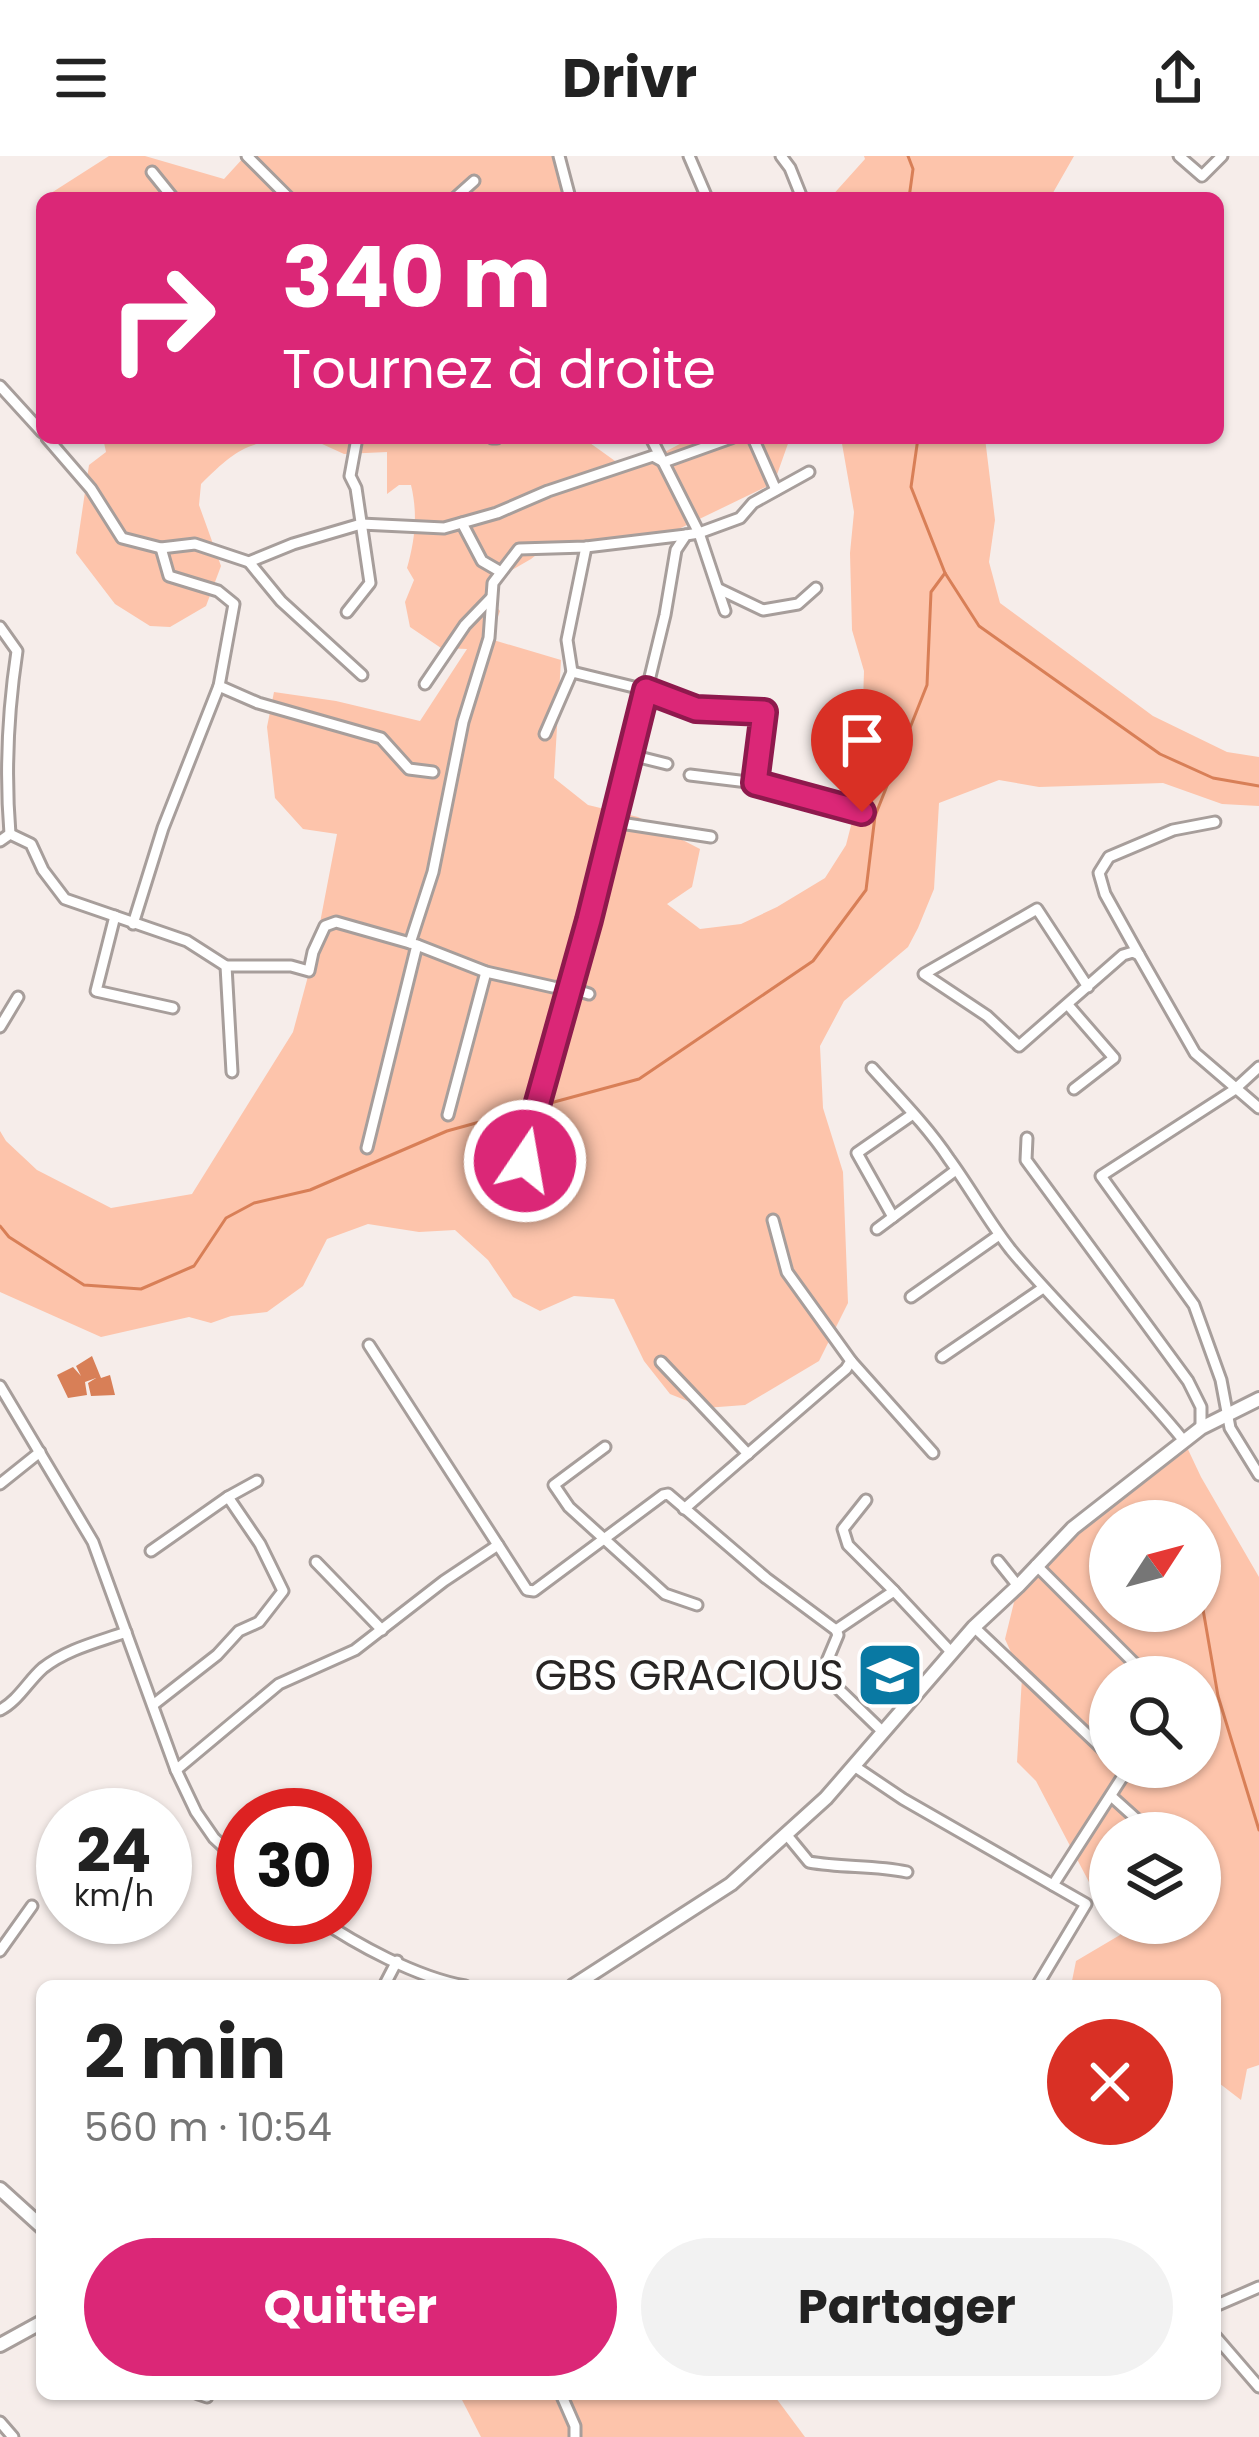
<!DOCTYPE html>
<html lang="fr">
<head>
<meta charset="utf-8">
<style>
  :root { --surface:#fff; --page:#f2f2f2; --text:#222; --muted:#767676; --accent:#db2777 }
  body { margin:0; font-family:Poppins,sans-serif; background:var(--page); color:var(--text); height:100vh; display:flex; flex-direction:column; font-size:45px; white-space:nowrap }
  * { box-sizing:border-box; margin:0 }
  p { font-size:39px; color:var(--muted) }
  .icon { flex:none; width:66px; height:66px; fill:none; stroke:currentColor; stroke-width:2; stroke-linecap:round; stroke-linejoin:round }
  .map { position:relative; flex:1; overflow:hidden }
  .side { position:absolute; left:36px; top:1824px; width:1185px; height:420px; display:flex; flex-direction:column; background:var(--surface); border-radius:18px; box-shadow:0 3px 9px #0004 }
  .side>* { flex:none }
  .guide { position:absolute; left:36px; top:36px; width:1188px; height:252px; border-radius:18px; box-shadow:0 3px 9px #0004; background:#db2777; color:#fff; overflow:hidden }
  .needle { width:78px; rotate:54deg }
  .tools { position:absolute; left:1089px; top:1344px; display:grid; gap:24px }
  .tools a { display:grid; place-items:center; width:132px; height:132px; border-radius:50%; background:var(--surface); box-shadow:0 3px 9px #0004; font-size:60px }
  .speed { position:absolute; left:36px; top:1632px; display:flex; gap:24px; font-size:60px; font-weight:700; text-align:center }
  .speed>* { display:grid; place-content:center; width:156px; height:156px; border-radius:50%; background:var(--surface); box-shadow:0 3px 9px #0004; line-height:1 }
  .speed small { font-size:30px; font-weight:400 }
  .speed .limit { border:18px solid #d22; background:#fff; color:#111 }
  .pin { position:absolute; display:grid; place-items:center; width:102px; height:102px; color:#fff; margin:-123px -51px; border-radius:50% 50% 50% 0; rotate:-45deg; box-shadow:0 0 12px #0007 }
  .pin .icon { rotate:45deg }
  .me { position:absolute; width:132px; margin:-66px; rotate:12deg; stroke-linejoin:round; filter:drop-shadow(0 0 9px #0008) }
  .turn { display:flex; align-items:center; gap:42px; height:252px; padding:0 48px; font-size:54px }
  .turn .icon { width:156px; height:156px; stroke-width:2.5 }
  .turn b { display:block; font-size:84px; line-height:102px }
  .round { display:grid; place-items:center; flex:none; width:126px; height:126px; border-radius:63px; background:var(--page) }
  .overview { display:flex; align-items:center; justify-content:space-between; height:204px; padding:0 48px }
  h1 { font-size:72px; font-weight:700; line-height:90px }
  .cta { display:flex; gap:24px; margin-top:auto; padding:24px 48px }
  .cta a { flex:1; height:138px; border-radius:72px; background:var(--accent); color:#fff; font-size:48px; font-weight:700; line-height:138px; text-align:center }
  .cta a+a { background:var(--page); color:var(--text) }
  header { display:flex; justify-content:space-between; align-items:center; height:156px; padding:0 48px; background:var(--surface); font-size:54px; font-weight:700 }
  .map>svg:first-child { display:block }
</style>
</head>
<body>
<header><svg class="icon" aria-label="menu" viewBox="0 0 24 24"><path d="M4 6h16M4 12h16M4 18h16"/></svg>Drivr<svg class="icon" aria-label="share" viewBox="0 0 24 24"><path d="M12 15V3M7 8l5-5 5 5M5 13v7h14v-7"/></svg></header>
<div class="map">
<svg width="1259" height="2281" viewBox="0 0 1259 2281">
  <rect width="100%" height="100%" fill="#f6edea"/>
  <g fill="#fdc4ab" fill-rule="evenodd">
    <polygon points="109,0 145,0 224,23 245,0 552,0 570,42 50,42 48,39"/>
    <polygon points="864,0 1074,0 1050,42 830,42 865,3"/>
    <path d="M103,282H297C247,285 235,294 201,328L199,349L221,410L206,450L170,471L150,470L115,448L76,397L89,309L106,296Z"/>
    <path d="M309,282H583L629,315L691,282H790L774,327L660,382L591,388H550L531,403L488,428L489,442L500,455L490,483L561,504L554,622L588,649L638,661L700,693L692,731L667,748L700,773L741,768L777,751L825,722L846,689L856,650L861,609L864,515L852,474L850,397L854,356L841,282H985L995,364L989,406L1000,447L1153,560L1227,596L1259,601V650L1222,648L1163,627L1039,631L999,624L939,647L934,733L918,772L908,791L844,845L820,890L823,952L843,1016L848,1147L819,1205L745,1249L705,1252L670,1238L644,1205L614,1143L574,1140L540,1155L513,1141L488,1104L455,1074L419,1076L368,1068L327,1083L303,1130L267,1156L231,1160L211,1167L189,1161L101,1181L0,1136V975L6,985L37,1014L111,1052L192,1038L293,876L314,798L337,678L303,673L275,642L267,571L274,536L336,545L420,565L467,493L441,492L410,471L405,446L414,424L407,412C415,384 418,358 411,329H399L387,338V296L344,298Z"/>
    <path d="M1184,1285L1201,1321L1259,1421V1909L1247,1913L1241,1944L1215,1924V1830H1071L1076,1805L1120,1779L1121,1767H1200V1677H1110V1748L1089,1726L1036,1625L1017,1606L1022,1521L1005,1483L1018,1430L1036,1409ZM1110,1365H1200V1455H1110ZM1110,1521H1200V1611H1110Z"/>
    <polygon points="459,2238 773,2238 805,2281 481,2281"/>
  </g>
  <polygon fill="#d87f57" points="92,1200 101,1222 110,1219 115,1239 91,1240 88,1227 96,1222 85,1226 87,1239 68,1242 57,1219 73,1211 81,1220 76,1210"/>
  <g fill="none" stroke-linecap="round" stroke-linejoin="round">
    <g stroke="#d87f57" stroke-width="3">
      <polyline points="908,0 913,13 909,42"/>
      <polyline points="918,282 911,331 945,417 979,470 1160,598 1213,622 1259,630"/>
      <polyline points="543,949 639,923 813,805 866,734 875,660 927,529 931,436 945,417"/>
      <polyline points="0,1070 9,1081 84,1129 141,1133 194,1110 226,1062 254,1047 310,1034 447,975 534,951"/>
      <polyline points="1200,1436 1218,1540 1259,1674"/>
    </g>
    <defs>
      <g id="minor">
        <polyline points="247,0 289,42"/>
        <polyline points="559,0 570,42"/>
        <polyline points="689,0 707,42"/>
        <polyline points="781,0 790,12 802,42"/>
        <polyline points="1179,0 1202,20 1222,0"/>
        <polyline points="152,16 173,42"/>
        <polyline points="455,42 474,25"/>
        <polyline points="0,230 42,276"/>
        <polyline points="47,282 91,333 122,382 161,392 195,388 249,406 293,388 361,368 444,372 497,357 548,335 653,300 664,306 731,282"/>
        <polyline points="492,282 497,282"/>
        <polyline points="651,282 699,377 725,455"/>
        <polyline points="753,282 776,334"/>
        <polyline points="462,367 482,405 501,416"/>
        <polyline points="249,406 281,445 362,519"/>
        <polyline points="719,433 763,454 798,448 816,432"/>
        <polyline points="347,456 370,427 356,332 350,320 357,282"/>
        <path d="M0,471L17,495C8,555 5,617 10,678"/>
        <polyline points="572,516 646,534 696,553 763,556 756,627"/>
        <polyline points="425,528 465,469 491,442"/>
        <polyline points="219,530 258,547 381,582 409,613 433,616"/>
        <polyline points="545,578 572,516 567,484 586,391"/>
        <polyline points="667,608 631,599 665,459 676,394 686,379 699,377 740,362 753,347 809,316"/>
        <polyline points="690,619 756,627 861,656"/>
        <polyline points="614,666 711,681"/>
        <polyline points="0,685 10,678 31,688 43,714 65,743 187,785 226,810 291,810 309,815 313,796 325,770 336,766 417,789 486,816 553,831 570,832 589,838"/>
        <polyline points="115,760 96,835 173,852"/>
        <polyline points="133,768 163,672 219,530 234,448 218,435 169,420 161,392"/>
        <polyline points="410,787 433,716 463,566 489,482 493,427 519,393 586,391 686,379"/>
        <polyline points="1139,799 1105,738 1099,717 1109,701 1173,674 1215,666"/>
        <polyline points="226,810 232,916"/>
        <polyline points="1088,831 1037,753 924,818 987,860 1019,890 1123,799 1133,796 1139,799 1195,897 1259,952"/>
        <polyline points="1068,849 1114,902 1074,933"/>
        <polyline points="0,871 18,841"/>
        <polyline points="1259,911 1234,934 1101,1020 1194,1149 1221,1224 1230,1272 1259,1319"/>
        <path d="M872,912C898,941 927,970 949,1003C971,1033 988,1065 1011,1094C1066,1160 1130,1218 1184,1285"/>
        <polyline points="448,959 486,816"/>
        <polyline points="1027,982 1026,1004 1188,1225 1201,1251 1201,1272"/>
        <polyline points="367,992 417,789"/>
        <polyline points="525,1005 538,946 589,764 631,599"/>
        <polyline points="893,1061 857,997 913,958"/>
        <polyline points="877,1073 956,1014"/>
        <polyline points="911,1141 999,1079"/>
        <polyline points="369,1189 527,1434 534,1435 663,1339 668,1338 766,1422 836,1474 838,1479 822,1517 883,1576"/>
        <polyline points="942,1201 1043,1132"/>
        <polyline points="851,1205 933,1297"/>
        <polyline points="661,1206 748,1298"/>
        <polyline points="0,1230 93,1386 176,1614 196,1656 214,1682 243,1709"/>
        <polyline points="605,1291 554,1329 569,1351 665,1438 697,1449"/>
        <polyline points="0,1328 40,1296"/>
        <polyline points="866,1344 843,1373 848,1389 894,1435"/>
        <polyline points="684,1353 846,1213 851,1205 787,1116 773,1064"/>
        <polyline points="151,1395 228,1341 257,1325"/>
        <polyline points="998,1405 1018,1430"/>
        <polyline points="316,1406 382,1474"/>
        <polyline points="1036,1409 1148,1521"/>
        <polyline points="974,1471 1110,1600"/>
        <polyline points="836,1474 894,1435 952,1497"/>
        <polyline points="153,1549 217,1499 239,1475 259,1466 283,1435 260,1388 228,1341"/>
        <path d="M0,1554C18,1545 28,1525 43,1512C67,1493 98,1486 126,1476"/>
        <polyline points="854,1610 903,1643 1086,1748 1037,1830"/>
        <polyline points="176,1614 279,1528 355,1494 444,1425 498,1389"/>
        <polyline points="1111,1640 1152,1677"/>
        <path d="M786,1678L809,1706C842,1712 874,1709 907,1716"/>
        <polyline points="1053,1729 1123,1620 1122,1611"/>
        <path d="M316,1761C357,1789 416,1821 465,1830"/>
        <polyline points="0,1795 32,1750"/>
        <polyline points="384,1830 397,1805"/>
        <polyline points="1215,2150 1259,2131"/>
        <polyline points="1215,2180 1259,2231"/>
        <polyline points="198,2238 207,2241"/>
        <polyline points="561,2238 575,2270 575,2281"/>
        <polyline points="0,2266 13,2281"/>
      </g>
      <g id="tertiary">
        <polyline points="573,1830 731,1728 826,1642 974,1471 1018,1430 1073,1372 1201,1272 1259,1243"/>
        <polyline points="0,2033 42,2071"/>
        <polyline points="0,2189 42,2166"/>
      </g>
    </defs>
    <use href="#minor" stroke="#a79e9b" stroke-width="15"/>
    <use href="#tertiary" stroke="#a79e9b" stroke-width="18"/>
    <use href="#minor" stroke="#fff" stroke-width="9"/>
    <use href="#tertiary" stroke="#fff" stroke-width="12"/>
  </g>
  <g fill="none" stroke-linecap="round" stroke-linejoin="round">
    <defs>
      <polyline id="route" points="525,1005 538,946 589,764 646,534 696,553 764,556 755,627 862,656"/>
    </defs>
    <use href="#route" stroke="#8e194d" stroke-width="30"/>
    <use href="#route" stroke="#db2777" stroke-width="21"/>
  </g>
  <defs>
    <symbol id="school-square" viewBox="-11 -11 22 22"><rect x="-9" y="-9" width="18" height="18" rx="4" fill="#0979a3" stroke="#fff"/><path d="M0-5L7-2L0 1L-7-2ZM-4 1L0 2.5L4 1V4Q0 6-4 4Z" fill="#fff"/></symbol>
  </defs>
  <g fill-rule="evenodd">
    <use href="#school-square" x="852" y="1481" width="76" height="76"/>
  </g>
  <g text-anchor="middle" dominant-baseline="central" stroke-width="9" stroke-linejoin="round" paint-order="stroke">
    <g font-size="42" fill="#282524" stroke="#fff" text-anchor="end">
      <text x="844" y="1519">GBS GRACIOUS</text>
    </g>
  </g>
</svg>
<div class="tools">
<a><svg class="needle" viewBox="-14 -14 28 28"><path d="M0-13l5 13h-10z" fill="#e53935"/><path d="M0 13l5-13h-10z" fill="#767676"/></svg></a>
<a><svg class="icon" aria-label="search" viewBox="0 0 24 24"><circle cx="10" cy="10" r="6"/><path d="M15 15l6 6"/></svg></a>
<a><svg class="icon" aria-label="layers" viewBox="0 0 24 24"><path d="M12 4l9 5-9 5-9-5zM3 14l9 5 9-5"/></svg></a>
</div>
<div class="speed"><div>24<small>km/h</small></div><div class="limit">30</div></div>
<div class="pin" style="left:862px;top:656px;background:#d93025"><svg class="icon" aria-label="arrive" viewBox="0 0 24 24"><path d="M6 21V4h12l-3 4 3 4H6"/></svg></div>
<svg class="me" style="left:525px;top:1005px" viewBox="-20 -20 40 40"><circle r="17" fill="#db2777" stroke="#fff" stroke-width="3"/><path d="M0-11L8 9 0 5-8 9z" fill="#fff"/></svg>
<div class="guide">
<div class="turn"><svg class="icon" aria-label="right" viewBox="0 0 24 24"><path d="M7 20v-9h11M14 6l5 5-5 5"/></svg><div><b>340 m</b>Tournez à droite</div></div>
</div>
<section class="side">
<div class="overview"><div><h1>2 min</h1><p>560 m · 10:54</p></div><a class="round" style="background:#d93025;color:#fff"><svg class="icon" aria-label="close" viewBox="0 0 24 24"><path d="M6 6l12 12M18 6L6 18"/></svg></a></div>
<div class="cta"><a>Quitter</a><a>Partager</a></div>
</section>
</div>
</body>
</html>
